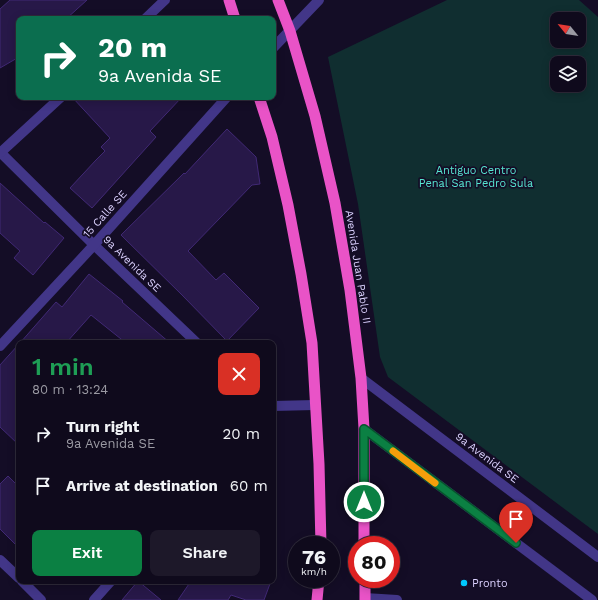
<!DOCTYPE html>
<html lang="en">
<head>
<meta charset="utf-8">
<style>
  :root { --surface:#0f0a1c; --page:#1d1829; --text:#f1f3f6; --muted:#9b9aa3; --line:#2f2b3b; --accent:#0b8043 }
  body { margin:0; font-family:"Work Sans",sans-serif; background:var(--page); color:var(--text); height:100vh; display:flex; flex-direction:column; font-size:15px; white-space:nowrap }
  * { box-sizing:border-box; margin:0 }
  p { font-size:13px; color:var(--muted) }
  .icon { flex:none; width:22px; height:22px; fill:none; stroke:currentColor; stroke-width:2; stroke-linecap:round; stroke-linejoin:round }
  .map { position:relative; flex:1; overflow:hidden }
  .sheet { position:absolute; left:16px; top:340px; width:260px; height:244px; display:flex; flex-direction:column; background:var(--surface); border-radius:8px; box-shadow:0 2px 10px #0003,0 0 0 1px var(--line) }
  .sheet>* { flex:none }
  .hud { position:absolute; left:16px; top:16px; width:260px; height:84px; border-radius:8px; box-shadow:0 2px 10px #0003,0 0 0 1px var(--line); background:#0b6e4f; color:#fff; overflow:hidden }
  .needle { width:26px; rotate:300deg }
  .tools { position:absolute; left:550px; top:12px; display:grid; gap:8px }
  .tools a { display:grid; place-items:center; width:36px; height:36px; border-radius:8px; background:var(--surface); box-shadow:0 2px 10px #0003,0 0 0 1px var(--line); font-size:20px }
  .speed { position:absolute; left:288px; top:536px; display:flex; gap:8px; font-size:20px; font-weight:700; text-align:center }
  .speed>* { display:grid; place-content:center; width:52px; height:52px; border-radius:50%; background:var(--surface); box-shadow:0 2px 10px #0003,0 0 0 1px var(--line); line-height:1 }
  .speed small { font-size:10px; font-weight:400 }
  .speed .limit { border:6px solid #d22; background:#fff; color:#111 }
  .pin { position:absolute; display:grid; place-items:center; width:34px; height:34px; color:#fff; margin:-41px -17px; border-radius:50% 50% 50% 0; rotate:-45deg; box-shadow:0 0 4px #0007 }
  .pin .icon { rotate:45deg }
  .me { position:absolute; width:44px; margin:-22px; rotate:0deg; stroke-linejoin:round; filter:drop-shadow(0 0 3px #0008) }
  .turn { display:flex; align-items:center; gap:14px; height:84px; padding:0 16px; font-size:18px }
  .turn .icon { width:52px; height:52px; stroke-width:2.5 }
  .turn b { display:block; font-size:28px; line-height:34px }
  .round { display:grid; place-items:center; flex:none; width:42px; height:42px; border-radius:8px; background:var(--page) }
  .overview { display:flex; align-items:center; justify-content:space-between; height:68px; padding:0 16px }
  h1 { font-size:24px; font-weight:600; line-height:30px; color:#1e9e55 }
  .button { display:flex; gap:8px; margin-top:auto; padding:8px 16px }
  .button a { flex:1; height:46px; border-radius:8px; background:var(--accent); color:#fff; font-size:16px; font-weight:600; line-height:46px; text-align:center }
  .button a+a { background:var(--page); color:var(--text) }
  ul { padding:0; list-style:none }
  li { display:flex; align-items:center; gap:12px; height:52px; padding:0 16px }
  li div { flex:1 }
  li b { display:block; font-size:15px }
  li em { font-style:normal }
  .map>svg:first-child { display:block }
</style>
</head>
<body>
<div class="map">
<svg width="598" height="600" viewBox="0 0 598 600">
  <rect width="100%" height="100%" fill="#140d26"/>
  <path fill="#102e30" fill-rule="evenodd" d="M447,0H579L598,17V534L388,377L380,357L358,204L328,57ZM557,19H579V41H557ZM557,63H579V85H557Z"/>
  <g fill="#271848" stroke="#412975">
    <polygon points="10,0 87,0 66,19 19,19 19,57 0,68 0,9"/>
    <polygon points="72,97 182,97 150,131 156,137 92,208 70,188 96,160 105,151 101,147 110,138"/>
    <polygon points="227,129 256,157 260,184 252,185 188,251 216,280 224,273 259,308 227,341 182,295 121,235 184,173 185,174"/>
    <polygon points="0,183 44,223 45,222 64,238 33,275 14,258 20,251 0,233"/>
    <polygon points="89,274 123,301 122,302 170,343 126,343 91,315 66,343 20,343 56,302 62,307"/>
    <polygon points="19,344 19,445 0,427 0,365"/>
    <polygon points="8,476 19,487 19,548 0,529 0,484"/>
    <polygon points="138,581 161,600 122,600"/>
    <polygon points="191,581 271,581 264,600 246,600 231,595 228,600 178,600"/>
  </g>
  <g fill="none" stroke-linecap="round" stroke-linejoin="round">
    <polyline stroke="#423688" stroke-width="10" points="365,598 397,600"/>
    <g stroke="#423688" stroke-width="10">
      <polyline points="145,19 165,0"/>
      <polyline points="0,152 94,245 197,343"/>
      <polyline points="1,152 61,97"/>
      <polyline points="361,378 598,557"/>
      <polyline points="273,406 315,405"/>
      <polyline points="364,429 592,600"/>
      <polyline points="94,600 111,581"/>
    </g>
    <g stroke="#423688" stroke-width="10">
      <polyline points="273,48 319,0"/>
      <polyline points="0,346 94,245 227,97"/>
      <polyline points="0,560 19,578"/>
      <polyline points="22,581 41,600"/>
    </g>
    <g stroke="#e953c7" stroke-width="11">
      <polyline points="229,0 235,19"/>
      <polyline points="278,0 290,31 315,116 335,203 350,290 361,378 364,429 364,545"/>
      <polyline points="259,97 272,137 288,205 301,274 312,343 319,464 321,545"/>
      <polyline points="317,600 319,579"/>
      <polyline points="365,600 365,579"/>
    </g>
  </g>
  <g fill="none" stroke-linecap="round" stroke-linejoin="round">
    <defs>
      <polyline id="route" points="364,502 364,429 516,543"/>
    </defs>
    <use href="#route" stroke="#07532c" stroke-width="10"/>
    <use href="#route" stroke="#0b8043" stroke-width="7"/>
    <polyline stroke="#f59e0b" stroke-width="7" points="393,451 435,483"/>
  </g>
  <circle fill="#00c8fd" stroke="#140d26" stroke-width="1.5" cx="464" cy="583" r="4"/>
  <g text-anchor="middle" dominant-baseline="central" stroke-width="3.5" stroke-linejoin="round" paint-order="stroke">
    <g font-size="11" fill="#57e6d2" stroke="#140d26">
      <text x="476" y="170">Antiguo Centro<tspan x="476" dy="13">Penal San Pedro Sula</tspan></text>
    </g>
    <g font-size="11" fill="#dcd2ff" stroke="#140d26">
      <text transform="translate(105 214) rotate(-48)">15 Calle SE</text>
      <text transform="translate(132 264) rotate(44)">9a Avenida SE</text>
      <text transform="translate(358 267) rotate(81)">Avenida Juan Pablo II</text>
      <text transform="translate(487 458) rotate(37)">9a Avenida SE</text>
    </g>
    <g font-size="11" fill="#dcd2ff" stroke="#140d26" text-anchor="start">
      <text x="472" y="583">Pronto</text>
    </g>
  </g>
</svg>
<div class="tools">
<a><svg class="needle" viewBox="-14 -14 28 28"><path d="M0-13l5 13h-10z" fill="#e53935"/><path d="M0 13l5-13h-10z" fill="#9b9aa3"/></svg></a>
<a><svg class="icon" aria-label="layers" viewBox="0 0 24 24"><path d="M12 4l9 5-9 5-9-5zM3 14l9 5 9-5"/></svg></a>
</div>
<div class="speed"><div>76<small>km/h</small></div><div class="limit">80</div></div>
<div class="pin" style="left:516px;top:543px;background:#d93025"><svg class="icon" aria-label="arrive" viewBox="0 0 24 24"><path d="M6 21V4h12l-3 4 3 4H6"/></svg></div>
<svg class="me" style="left:364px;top:502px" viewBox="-20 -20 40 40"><circle r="17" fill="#0b8043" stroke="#fff" stroke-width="3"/><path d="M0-11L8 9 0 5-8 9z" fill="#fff"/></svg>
<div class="hud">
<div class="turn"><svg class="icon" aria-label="right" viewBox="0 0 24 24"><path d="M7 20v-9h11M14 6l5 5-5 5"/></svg><div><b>20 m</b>9a Avenida SE</div></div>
</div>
<section class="sheet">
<div class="overview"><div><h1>1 min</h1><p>80 m · 13:24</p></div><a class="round" style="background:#d93025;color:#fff"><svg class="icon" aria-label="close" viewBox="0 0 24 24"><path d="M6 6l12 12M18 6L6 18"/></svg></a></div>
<ul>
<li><svg class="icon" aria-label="right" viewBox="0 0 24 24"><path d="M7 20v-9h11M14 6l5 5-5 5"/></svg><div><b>Turn right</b><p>9a Avenida SE</p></div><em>20 m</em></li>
<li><svg class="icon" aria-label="arrive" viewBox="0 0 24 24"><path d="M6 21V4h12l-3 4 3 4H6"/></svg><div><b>Arrive at destination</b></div><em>60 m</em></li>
</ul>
<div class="button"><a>Exit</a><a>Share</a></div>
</section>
</div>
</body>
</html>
